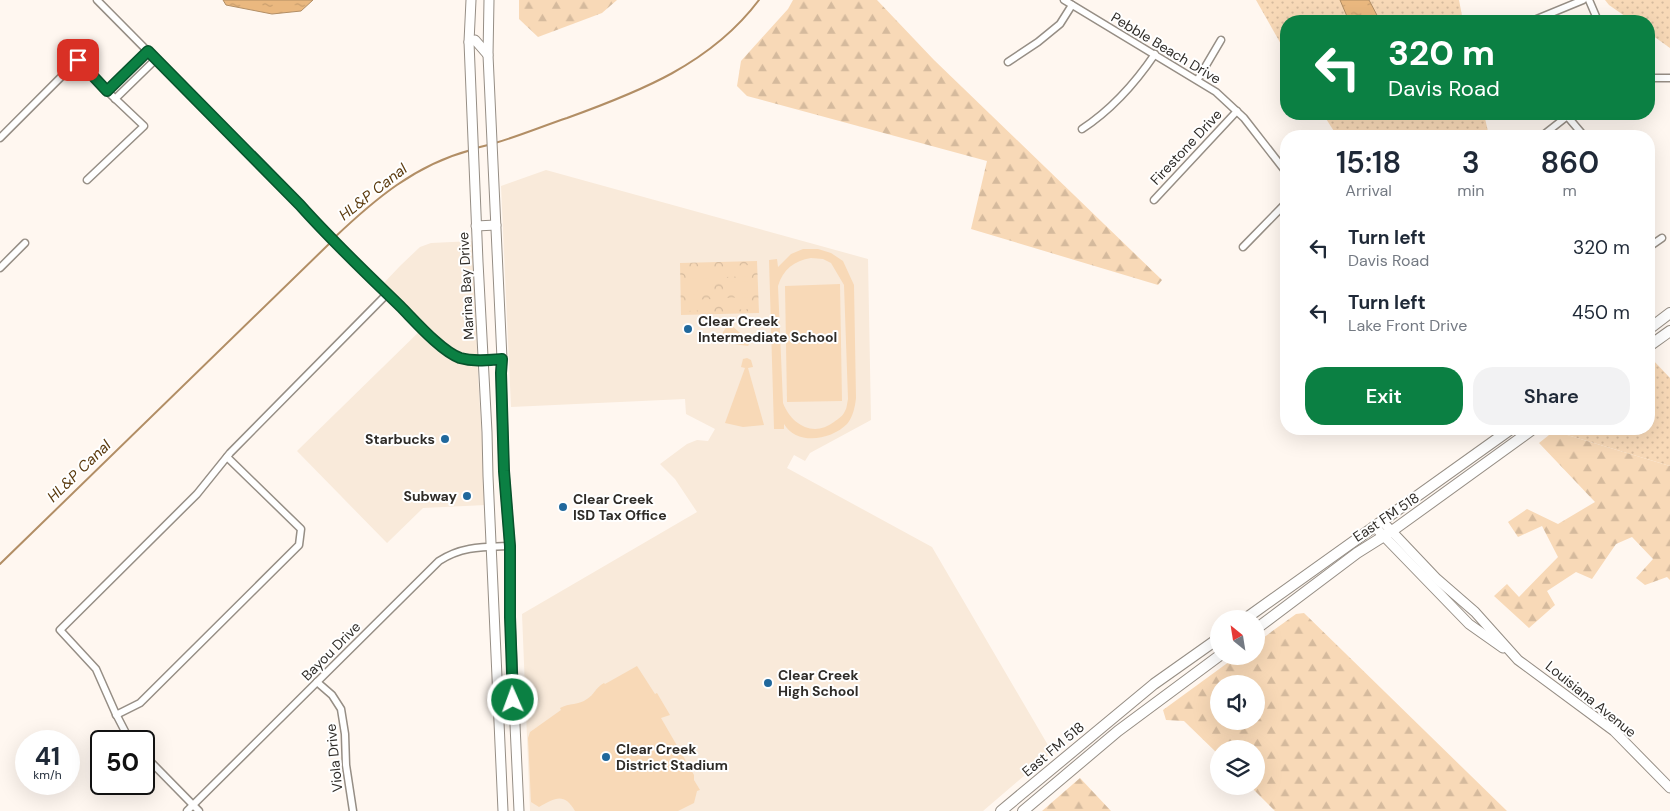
<!DOCTYPE html>
<html lang="en">
<head>
<meta charset="utf-8">
<style>
  :root { --surface:#fff; --page:#f2f2f3; --text:#1f2937; --muted:#747a83; --accent:#0b8043 }
  body { margin:0; font-family:"DM Sans",sans-serif; background:var(--page); color:var(--text); height:100vh; display:flex; flex-direction:column; font-size:19px; white-space:nowrap }
  * { box-sizing:border-box; margin:0 }
  p { font-size:16px; color:var(--muted) }
  .icon { flex:none; width:28px; height:28px; fill:none; stroke:currentColor; stroke-width:2; stroke-linecap:round; stroke-linejoin:round }
  .map { position:relative; flex:1; overflow:hidden }
  .drawer { position:absolute; left:1280px; top:130px; width:375px; height:305px; display:flex; flex-direction:column; background:var(--surface); border-radius:20px; box-shadow:0 5px 20px #0002 }
  .drawer>* { flex:none }
  .top-card { position:absolute; left:1280px; top:15px; width:375px; height:105px; border-radius:20px; box-shadow:0 5px 20px #0002; background:#0b8043; color:#fff; overflow:hidden }
  .needle { width:32px; rotate:330deg }
  .buttons { position:absolute; left:1210px; top:610px; display:grid; gap:10px }
  .buttons a { display:grid; place-items:center; width:55px; height:55px; border-radius:50%; background:var(--surface); box-shadow:0 5px 20px #0002; font-size:25px }
  .speed { position:absolute; left:15px; top:730px; display:flex; gap:10px; font-size:25px; font-weight:700; text-align:center }
  .speed>* { display:grid; place-content:center; width:65px; height:65px; border-radius:50%; background:var(--surface); box-shadow:0 5px 20px #0002; line-height:1 }
  .speed small { font-size:12px; font-weight:400 }
  .speed .limit { border:2px solid #111; border-radius:8px; background:#fff; color:#111 }
  .pin { position:absolute; display:grid; place-items:center; width:42px; height:42px; color:#fff; margin:-21px; border-radius:10px; box-shadow:0 2px 8px #0006 }
  .me { position:absolute; width:55px; margin:-28px; rotate:358deg; stroke-linejoin:round; filter:drop-shadow(0 0 4px #0008) }
  .turn { display:flex; align-items:center; gap:18px; height:105px; padding:0 25px; font-size:22px }
  .turn .icon { width:65px; height:65px; stroke-width:2.5 }
  .turn b { display:block; font-size:35px; line-height:42px }
  .eta { display:flex; justify-content:space-evenly; align-items:center; height:85px; text-align:center }
  .eta b { font-size:30px; font-weight:600; line-height:35px }
  .cta { display:flex; gap:10px; margin-top:auto; padding:10px 25px }
  .cta a { flex:1; height:58px; border-radius:20px; background:var(--accent); color:#fff; font-size:20px; font-weight:600; line-height:58px; text-align:center }
  .cta a+a { background:var(--page); color:var(--text) }
  ul { padding:0; list-style:none }
  li { display:flex; align-items:center; gap:15px; height:65px; padding:0 25px }
  li div { flex:1 }
  li b { display:block; font-size:19px }
  li em { font-style:normal }
  .map>svg:first-child { display:block }
</style>
</head>
<body>
<div class="map">
<svg width="1670" height="811" viewBox="0 0 1670 811">
  <defs>
    <pattern id="grass-dots" width="8" height="8" patternUnits="userSpaceOnUse" patternTransform="scale(1.25)"><rect width="8" height="8" fill="#f8d9b7"/><path d="M2 2h.1M6 6h.1" fill="none" stroke="#d5ba9d" stroke-width="1.8" stroke-linecap="round"/></pattern>
    <pattern id="forest-firs" width="22" height="20" patternUnits="userSpaceOnUse" patternTransform="scale(1.25)"><rect width="22" height="20" fill="#f8d9b7"/><path d="M5 1l3.5 6h-7zM16 11l3.5 6h-7z" fill="#d5ba9d"/></pattern>
    <pattern id="park-crowns" width="20" height="18" patternUnits="userSpaceOnUse" patternTransform="scale(1.25)"><rect width="20" height="18" fill="#f8d9b7"/><path d="M2 6a3 3 0 1 1 6 0M12 15a3 3 0 1 1 6 0" fill="none" stroke="#d5ba9d"/></pattern>
    <pattern id="water-ripples" width="26" height="14" patternUnits="userSpaceOnUse" patternTransform="scale(1.25)"><rect width="26" height="14" fill="#eab87f"/><path d="M2 4q2-2 4 0t4 0M15 11q2-2 4 0t4 0" fill="none" stroke="#c99e6e"/></pattern>
  </defs>
  <rect width="100%" height="100%" fill="#fff7f0"/>
  <g fill="#f9eada">
    <polygon points="546,170 868,259 871,420 810,453 805,461 794,455 787,468 932,547 1052,752 983,811 530,811 522,614 697,512 675,479 660,464 687,444 697,440 708,441 715,429 686,414 685,399 511,407 501,186"/>
    <polygon points="473,241 478,375 486,505 423,508 387,543 297,451 426,325 383,284 400,266 420,247 431,243"/>
  </g>
  <g fill="url(#grass-dots)">
    <polygon points="1256,0 1459,0 1463,21 1286,21 1286,53"/>
    <polygon points="1605,0 1670,0 1670,48 1649,33 1649,21 1632,21 1609,5"/>
    <polygon points="1323,114 1484,114 1489,136 1337,136"/>
    <polygon points="1653,360 1670,378 1670,466 1554,431 1557,429 1649,429 1649,363"/>
  </g>
  <g fill="url(#forest-firs)" fill-rule="evenodd">
    <polygon points="519,0 617,0 602,13 538,37 519,19"/>
    <polygon points="793,0 877,0 934,60 1162,280 1158,285 971,229 987,161 747,96 737,86 741,61 788,9"/>
    <polygon points="1554,431 1670,466 1670,580 1667,577 1645,585 1636,578 1653,559 1632,537 1616,544 1592,579 1576,572 1547,591 1555,605 1529,628 1494,596 1507,584 1519,597 1558,557 1542,526 1518,537 1508,522 1527,509 1558,524 1595,502 1539,443"/>
    <path d="M1304,613L1507,811H1275L1250,786H1256V749H1219V755L1184,721L1166,720L1163,710L1237,656H1256V643L1296,614ZM1219,684H1256V721H1219Z"/>
    <polygon points="1080,778 1111,811 1042,811"/>
  </g>
  <polygon fill="url(#park-crowns)" points="757,261 759,313 681,315 680,263"/>
  <g fill="#f8d9b7" fill-rule="evenodd">
    <path d="M803,249H818L831,253L843,261L854,285L856,398C855,407 853,417 847,424C831,440 797,446 784,424V429H774L769,260L777,259L778,267L791,254ZM811,258L823,259L831,263L844,285L848,399C847,403 847,408 845,411C843,416 838,419 834,422C813,438 791,424 783,403L778,286C783,269 794,261 811,258Z"/>
    <polygon points="751,265 751,276 726,277 725,266"/>
    <polygon points="712,266 712,278 687,279 687,267"/>
    <polygon points="751,281 751,293 726,294 726,282"/>
    <polygon points="687,283 712,283 713,294 687,295"/>
    <polygon points="840,284 842,401 787,402 785,286"/>
    <polygon points="751,297 752,309 726,310 726,298"/>
    <polygon points="713,299 713,310 688,311 688,300"/>
    <polygon points="729,323 750,342 748,346 720,342 723,332"/>
    <polygon points="747,358 751,360 753,367 748,368 764,425 743,427 725,423 745,368 741,367 743,359"/>
    <path d="M637,666L655,694L657,693L670,715L661,718L694,775V780L700,790L697,791L694,803L678,811H575C564,792 555,798 539,807L531,802L528,738L530,732L561,710L560,708C569,703 579,705 587,699C594,695 596,687 604,683L605,684Z"/>
  </g>
  <g fill="url(#water-ripples)" stroke="#b28e65">
    <polygon points="223,0 313,0 301,11 272,14 226,5"/>
    <polygon points="1340,0 1369,0 1380,21 1349,21"/>
  </g>
  <g fill="none" stroke-linecap="round" stroke-linejoin="round">
    <g stroke="#b28e65" stroke-width="2">
      <path d="M495,143C519,136 543,126 567,118C639,92 711,64 759,0"/>
      <polyline points="476,148 488,145"/>
      <path d="M334,238C375,199 415,165 471,150"/>
      <polyline points="0,564 331,242"/>
    </g>
    <defs>
      <g id="street">
        <path d="M97,0L300,205C333,242 368,275 402,309C417,323 442,351 460,358C474,362 488,360 502,359"/>
        <polyline points="1064,0 1216,92 1244,118 1286,172"/>
        <polyline points="1589,0 1598,21"/>
        <polyline points="1532,21 1583,0"/>
        <polyline points="1008,62 1038,42 1060,24 1072,5"/>
        <polyline points="1649,78 1670,78"/>
        <polyline points="1198,79 1221,40"/>
        <polyline points="107,91 148,51"/>
        <polyline points="115,99 156,59"/>
        <polyline points="1567,116 1584,136"/>
        <path d="M1082,129C1111,110 1136,82 1155,54"/>
        <polyline points="1542,136 1570,114"/>
        <polyline points="0,138 78,60 107,91 144,126 87,180"/>
        <polyline points="1154,200 1237,111"/>
        <polyline points="1243,247 1286,203"/>
        <polyline points="1649,247 1662,238"/>
        <polyline points="0,268 25,243"/>
        <polyline points="317,682 332,695 341,709 345,734 346,765 353,811"/>
        <polyline points="116,715 140,703 299,545 301,529 227,457"/>
        <polyline points="130,741 115,712 96,669 60,630 197,494 230,453 387,294"/>
        <polyline points="144,755 199,811"/>
        <path d="M187,811L439,561C462,546 483,547 510,546"/>
      </g>
      <g id="secondary">
        <polyline points="471,0 469,42 478,262 487,432 488,476 503,811"/>
        <polyline points="489,0 488,55 502,359 501,373 504,471 510,546 510,617 519,811"/>
        <polyline points="469,42 475,40 488,55"/>
        <polyline points="476,226 496,225"/>
        <polyline points="1382,521 1437,579 1475,612 1518,660 1614,731 1670,788"/>
        <polyline points="1374,526 1469,624 1503,648"/>
      </g>
      <g id="primary">
        <polyline points="1649,329 1670,313"/>
        <polyline points="1649,346 1670,331"/>
        <polyline points="1245,619 1511,429"/>
        <polyline points="1256,629 1357,553 1392,531 1533,429"/>
        <polyline points="1001,811 1154,684 1219,638"/>
        <polyline points="1023,811 1118,731 1219,656"/>
      </g>
    </defs>
    <use href="#street" stroke="#968e85" stroke-width="9"/>
    <use href="#secondary" stroke="#968e85" stroke-width="11"/>
    <use href="#primary" stroke="#968e85" stroke-width="12"/>
    <use href="#street" stroke="#fff" stroke-width="6"/>
    <use href="#secondary" stroke="#fff" stroke-width="9"/>
    <use href="#primary" stroke="#fff" stroke-width="10"/>
  </g>
  <g fill="none" stroke-linecap="round" stroke-linejoin="round">
    <defs>
      <path id="route" d="M78,60L107,91L148,51L300,205C332,241 366,273 400,306C415,321 441,351 460,358C474,362 488,360 502,359L501,373L504,471L510,546V617L513,700"/>
    </defs>
    <use href="#route" stroke="#07532c" stroke-width="12"/>
    <use href="#route" stroke="#0b8043" stroke-width="9"/>
  </g>
  <g fill="#20689c" stroke="#fff" stroke-width="2">
    <circle cx="688" cy="329" r="5"/>
    <circle cx="445" cy="439" r="5"/>
    <circle cx="467" cy="496" r="5"/>
    <circle cx="563" cy="507" r="5"/>
    <circle cx="768" cy="683" r="5"/>
    <circle cx="606" cy="757" r="5"/>
  </g>
  <g text-anchor="middle" dominant-baseline="central" stroke-width="4" stroke-linejoin="round" paint-order="stroke">
    <g font-size="14" fill="#2f2c28" stroke="#fff">
      <text transform="translate(1166 48) rotate(31)">Pebble Beach Drive</text>
      <text transform="translate(1186 147) rotate(-47)">Firestone Drive</text>
      <text transform="translate(466 286) rotate(-93)">Marina Bay Drive</text>
      <text transform="translate(1386 517) rotate(-34)">East FM 518</text>
      <text transform="translate(331 651) rotate(-45)">Bayou Drive</text>
      <text transform="translate(1591 699) rotate(39)">Louisiana Avenue</text>
      <text transform="translate(1053 749) rotate(-40)">East FM 518</text>
      <text transform="translate(334 758) rotate(-96)">Viola Drive</text>
    </g>
    <g font-size="14" font-weight="bold" fill="#2f2c28" stroke="#fff" text-anchor="start">
      <text x="698" y="321">Clear Creek<tspan x="698" dy="16">Intermediate School</tspan></text>
      <text x="435" y="439" text-anchor="end">Starbucks</text>
      <text x="457" y="496" text-anchor="end">Subway</text>
      <text x="573" y="499">Clear Creek<tspan x="573" dy="16">ISD Tax Office</tspan></text>
      <text x="778" y="675">Clear Creek<tspan x="778" dy="16">High School</tspan></text>
      <text x="616" y="749">Clear Creek<tspan x="616" dy="16">District Stadium</tspan></text>
    </g>
    <g font-size="15" font-style="italic" fill="#5b3a0d" stroke="#fff">
      <text transform="translate(373 192) rotate(-38)">HL&amp;P Canal</text>
      <text transform="translate(79 471) rotate(-44)">HL&amp;P Canal</text>
    </g>
  </g>
</svg>
<div class="buttons">
<a><svg class="needle" viewBox="-14 -14 28 28"><path d="M0-13l5 13h-10z" fill="#e53935"/><path d="M0 13l5-13h-10z" fill="#747a83"/></svg></a>
<a><svg class="icon" aria-label="sound" viewBox="0 0 24 24"><path d="M4 9h4l5-4v14l-5-4H4zM17 9q2 3 0 6"/></svg></a>
<a><svg class="icon" aria-label="layers" viewBox="0 0 24 24"><path d="M12 4l9 5-9 5-9-5zM3 14l9 5 9-5"/></svg></a>
</div>
<div class="speed"><div>41<small>km/h</small></div><div class="limit">50</div></div>
<div class="pin" style="left:78px;top:60px;background:#d93025"><svg class="icon" aria-label="arrive" viewBox="0 0 24 24"><path d="M6 21V4h12l-3 4 3 4H6"/></svg></div>
<svg class="me" style="left:513px;top:700px" viewBox="-20 -20 40 40"><circle r="17" fill="#0b8043" stroke="#fff" stroke-width="3"/><path d="M0-11L8 9 0 5-8 9z" fill="#fff"/></svg>
<div class="top-card">
<div class="turn"><svg class="icon" aria-label="left" viewBox="0 0 24 24"><path d="M17 20v-9H6M10 6l-5 5 5 5"/></svg><div><b>320 m</b>Davis Road</div></div>
</div>
<section class="drawer">
<div class="eta">
<div><b>15:18</b><p>Arrival</p></div>
<div><b>3</b><p>min</p></div>
<div><b>860</b><p>m</p></div>
</div>
<ul>
<li><svg class="icon" aria-label="left" viewBox="0 0 24 24"><path d="M17 20v-9H6M10 6l-5 5 5 5"/></svg><div><b>Turn left</b><p>Davis Road</p></div><em>320 m</em></li>
<li><svg class="icon" aria-label="left" viewBox="0 0 24 24"><path d="M17 20v-9H6M10 6l-5 5 5 5"/></svg><div><b>Turn left</b><p>Lake Front Drive</p></div><em>450 m</em></li>
</ul>
<div class="cta"><a>Exit</a><a>Share</a></div>
</section>
</div>
</body>
</html>
